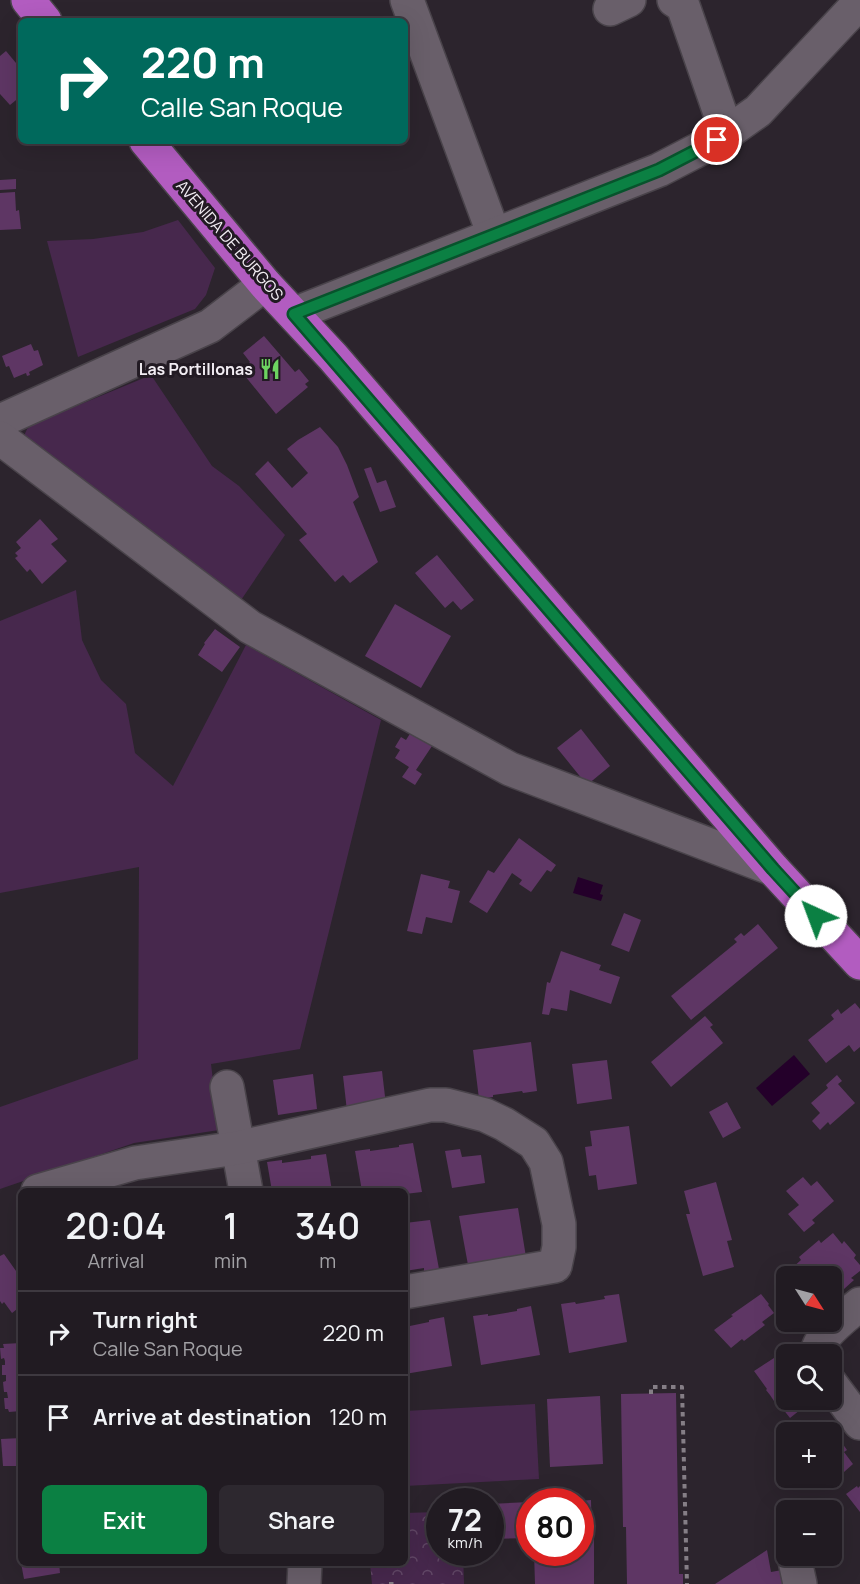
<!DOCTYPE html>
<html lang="en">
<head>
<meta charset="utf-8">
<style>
  :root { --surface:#211b22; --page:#2d282f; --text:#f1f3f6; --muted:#a2a1a5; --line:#3e3940; --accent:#0b8043 }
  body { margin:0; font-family:Manrope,sans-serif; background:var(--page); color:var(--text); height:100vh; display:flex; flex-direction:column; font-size:22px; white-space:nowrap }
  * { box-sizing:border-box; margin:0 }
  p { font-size:20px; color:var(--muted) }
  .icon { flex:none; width:33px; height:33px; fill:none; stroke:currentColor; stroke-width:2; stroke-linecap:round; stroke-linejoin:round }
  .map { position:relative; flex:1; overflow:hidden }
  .panel { position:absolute; left:18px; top:1188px; width:390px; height:378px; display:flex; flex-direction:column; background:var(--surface); border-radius:9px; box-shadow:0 6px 24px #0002,0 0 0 2px var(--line) }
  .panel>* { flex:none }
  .top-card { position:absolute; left:18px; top:18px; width:390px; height:126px; border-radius:9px; box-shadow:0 6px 24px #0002,0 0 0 2px var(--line); background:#00695c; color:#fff; overflow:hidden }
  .needle { width:39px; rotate:126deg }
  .controls { position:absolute; left:776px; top:1266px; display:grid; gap:12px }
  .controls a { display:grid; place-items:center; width:66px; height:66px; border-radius:9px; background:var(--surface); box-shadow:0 6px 24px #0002,0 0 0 2px var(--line); font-size:30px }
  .speed { position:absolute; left:426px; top:1488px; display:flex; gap:12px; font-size:30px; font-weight:700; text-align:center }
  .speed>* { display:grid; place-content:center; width:78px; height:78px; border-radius:50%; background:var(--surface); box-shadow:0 6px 24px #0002,0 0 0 2px var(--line); line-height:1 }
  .speed small { font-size:15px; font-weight:400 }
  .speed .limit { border:9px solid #d22; background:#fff; color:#111 }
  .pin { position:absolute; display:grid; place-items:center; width:51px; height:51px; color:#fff; margin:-26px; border:3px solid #fff; border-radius:50%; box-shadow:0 2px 6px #0007 }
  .me { position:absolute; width:66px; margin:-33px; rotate:317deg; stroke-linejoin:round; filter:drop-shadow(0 0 4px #0008) }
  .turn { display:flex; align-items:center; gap:21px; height:126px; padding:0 24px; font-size:27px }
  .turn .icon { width:78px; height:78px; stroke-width:2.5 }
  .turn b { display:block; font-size:42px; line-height:51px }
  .eta { display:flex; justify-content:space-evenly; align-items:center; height:102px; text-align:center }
  .eta b { font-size:36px; font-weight:600; line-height:42px }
  .action { display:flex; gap:12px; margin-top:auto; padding:12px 24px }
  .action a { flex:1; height:69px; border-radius:9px; background:var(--accent); color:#fff; font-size:24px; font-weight:600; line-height:69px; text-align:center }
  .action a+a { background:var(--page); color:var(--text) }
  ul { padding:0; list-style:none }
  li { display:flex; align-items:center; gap:18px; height:84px; padding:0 24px; border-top:2px solid var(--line) }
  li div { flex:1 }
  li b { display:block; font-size:22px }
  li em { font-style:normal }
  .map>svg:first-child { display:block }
</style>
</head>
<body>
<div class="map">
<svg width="860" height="1584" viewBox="0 0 860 1584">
  <defs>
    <pattern id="park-crowns" width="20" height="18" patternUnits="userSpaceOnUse" patternTransform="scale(1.5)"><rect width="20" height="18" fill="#47284d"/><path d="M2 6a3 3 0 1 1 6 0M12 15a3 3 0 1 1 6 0" fill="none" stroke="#624867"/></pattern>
  </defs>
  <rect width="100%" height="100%" fill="#2c242d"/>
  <g fill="#47284d">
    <polygon points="178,220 215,268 206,295 195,309 78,357 47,241 93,239 143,232"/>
    <polygon points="151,375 212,466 239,486 285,535 237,606 24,436 27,429 33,424"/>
    <polygon points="76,590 82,640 101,680 126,704 135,753 173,786 246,645 381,720 300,1049 211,1064 219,1130 134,1143 0,1189 0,1107 138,1059 139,867 0,893 0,621"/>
    <polygon points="535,1404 539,1479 405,1486 405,1411"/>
  </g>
  <polygon fill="url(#park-crowns)" points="439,1512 440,1552 463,1553 464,1584 372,1584 370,1563 405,1563 405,1513"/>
  <g fill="#24002a">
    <polygon points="578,877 603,885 600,894 603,895 601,901 573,893"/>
    <polygon points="794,1055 810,1074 772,1106 756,1088"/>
  </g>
  <g fill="#5e3664">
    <polygon points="6,51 21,69 21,96 10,105 0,94 0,56"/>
    <polygon points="16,179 16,189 0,190 0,180"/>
    <polygon points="15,192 16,211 19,210 21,229 0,230 0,193"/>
    <polygon points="264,336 295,372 299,369 309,381 305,384 308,387 276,414 245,376 254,369 249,363 250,362 243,353"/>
    <polygon points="31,344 34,351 38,350 43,365 29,372 30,375 27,376 26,373 14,378 9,366 6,367 2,356"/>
    <polygon points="320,427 338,447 347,465 359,497 353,502 378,562 350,583 343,575 335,582 299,540 307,534 255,474 268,461 292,488 308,473 287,449 298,440"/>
    <polygon points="371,467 377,483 386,480 396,507 380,512 364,469"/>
    <polygon points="40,519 58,539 51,544 67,561 42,584 30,569 27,572 15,558 18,556 15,553 21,548 16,542"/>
    <polygon points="437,555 474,600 461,610 453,601 445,608 415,573"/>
    <polygon points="395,604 451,636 421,688 365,656"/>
    <polygon points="215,629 240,647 222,672 198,655 205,644 204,643"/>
    <polygon points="581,729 610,766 587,785 557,748"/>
    <polygon points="411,732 432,746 416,770 422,774 415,785 402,777 409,767 395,758 400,750 395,747 401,737 406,740"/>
    <polygon points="519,838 556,865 551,872 547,870 531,892 519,884 522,880 512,873 487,913 469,902 488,870 494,873"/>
    <polygon points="421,874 450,881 448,888 460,891 452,923 426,917 422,934 407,931"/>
    <polygon points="624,913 641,920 629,952 611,945"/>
    <polygon points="758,924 778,948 691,1020 671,996 737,942 734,939 741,933 744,936"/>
    <polygon points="561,951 601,965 599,970 620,977 611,1004 570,990 567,1011 551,1008 549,1015 542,1014 547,982 550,983"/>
    <polygon points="855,1003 860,1009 860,1047 854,1052 849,1045 826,1063 808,1040 834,1019 831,1015 838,1009 841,1014"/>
    <polygon points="705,1016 713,1025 710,1027 723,1043 671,1087 651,1062"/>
    <polygon points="531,1042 537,1091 523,1093 522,1091 493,1095 493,1097 479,1099 473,1050"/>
    <polygon points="607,1060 612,1099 577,1104 572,1064"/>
    <polygon points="382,1071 386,1105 347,1111 343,1076"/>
    <polygon points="313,1074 317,1109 278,1115 273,1080"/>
    <polygon points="837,1075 842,1081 838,1084 855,1103 830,1125 828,1122 820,1130 812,1121 820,1113 811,1103 828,1088 826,1085"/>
    <polygon points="727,1102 741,1128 723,1138 709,1112"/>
    <polygon points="629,1126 637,1184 598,1190 596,1175 589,1176 585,1147 592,1146 590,1131"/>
    <polygon points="413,1143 422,1192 405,1194 405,1191 362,1191 355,1151 370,1149 370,1151 399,1147 399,1145"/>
    <polygon points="460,1149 462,1157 481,1155 485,1183 452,1188 445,1151"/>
    <polygon points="326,1154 332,1191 272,1191 267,1162 282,1160 282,1163 311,1159 311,1156"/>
    <polygon points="803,1177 811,1186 817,1181 834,1201 812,1220 815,1223 804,1232 788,1214 799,1205 786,1191"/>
    <polygon points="716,1182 732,1240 727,1241 734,1267 703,1276 686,1214 690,1214 684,1191"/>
    <polygon points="518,1208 526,1257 512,1259 511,1257 482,1261 483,1263 468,1265 459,1216"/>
    <polygon points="430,1220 439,1269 424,1271 424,1268 405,1271 405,1223"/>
    <polygon points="833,1233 842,1244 844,1241 856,1255 854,1258 860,1265 860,1271 851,1278 854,1280 834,1298 831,1294 831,1276 797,1276 791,1269 801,1260 799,1257 819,1240 821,1243"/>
    <polygon points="4,1254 21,1278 21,1306 12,1313 4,1302 2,1304 0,1301 0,1256"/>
    <polygon points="619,1294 627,1342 569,1353 561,1304 575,1302 576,1304 605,1299 604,1296"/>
    <polygon points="761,1294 769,1304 768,1305 774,1313 762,1322 765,1325 744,1341 742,1339 731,1348 714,1330 733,1316 731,1315"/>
    <polygon points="531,1306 540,1355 481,1365 473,1316 488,1314 488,1316 517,1311 517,1309"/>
    <polygon points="444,1317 452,1366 405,1374 405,1327 429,1322 429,1320"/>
    <polygon points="21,1343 21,1411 9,1412 8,1409 5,1409 4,1398 8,1398 7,1392 4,1392 3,1382 6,1381 6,1375 2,1375 2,1365 5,1365 5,1361 4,1358 1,1359 0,1348 4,1348 3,1344"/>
    <polygon points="774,1358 782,1370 786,1367 786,1400 805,1400 807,1402 799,1408 800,1410 790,1418 775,1399 774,1401 770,1395 766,1390 767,1389 754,1371"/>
    <polygon points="676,1393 679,1574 683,1574 683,1584 627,1584 626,1527 623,1527 621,1394"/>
    <polygon points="600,1396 603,1464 550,1467 547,1399"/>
    <polygon points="820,1420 829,1431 832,1429 840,1440 847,1450 844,1452 853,1464 835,1480 831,1474 831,1432 800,1432"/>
    <polygon points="21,1438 21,1466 3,1466 1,1439"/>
    <polygon points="857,1486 858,1488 860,1486 860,1512 846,1494"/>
    <polygon points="591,1500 592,1535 594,1535 594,1584 535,1584 534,1552 580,1552 580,1501"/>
    <polygon points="530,1502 530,1538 490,1539 490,1504"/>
    <polygon points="767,1550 771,1572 782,1570 785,1584 715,1584"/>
    <polygon points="21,1563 59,1563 60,1573 24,1579"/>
  </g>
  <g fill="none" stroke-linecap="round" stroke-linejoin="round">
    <defs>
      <g id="minor">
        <polyline points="407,0 494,235"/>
        <polyline points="674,0 683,6 727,133"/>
        <polyline points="610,9 629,0"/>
        <polyline points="294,314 659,170 717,140 758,111 860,2"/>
        <polyline points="0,421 210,326 265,284"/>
        <polyline points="0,438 250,627 510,769 773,869"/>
        <polyline points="227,1087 246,1191"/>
        <polyline points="38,1191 135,1163 237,1148 430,1105 446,1105 485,1115 504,1124 534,1143 546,1162 559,1224 559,1247 555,1266 405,1292"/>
        <path d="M817,1354C817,1337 847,1315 860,1304"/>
        <polyline points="831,1384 860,1423"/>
        <polyline points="794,1556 800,1584"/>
        <polyline points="304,1584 305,1563"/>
      </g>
      <g id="highway">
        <polyline points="28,0 45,21"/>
        <polyline points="146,141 265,284 333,357 773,869 860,963"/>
      </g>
    </defs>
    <use href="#minor" stroke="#49434a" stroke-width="36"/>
    <use href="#highway" stroke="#49434a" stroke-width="36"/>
    <g stroke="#857e86" stroke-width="4" stroke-dasharray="4.5 4.5" stroke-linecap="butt">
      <polyline points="651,1394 651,1387 682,1387 687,1584"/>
      <polyline points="389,1584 395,1584"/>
    </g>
    <use href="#minor" stroke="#695f6a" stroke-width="33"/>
    <use href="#highway" stroke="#b25cc0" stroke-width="33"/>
  </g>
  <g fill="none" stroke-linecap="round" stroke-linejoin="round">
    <defs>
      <polyline id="route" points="717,140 659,170 294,314 773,869 816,916"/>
    </defs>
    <use href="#route" stroke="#07532c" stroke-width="15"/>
    <use href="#route" stroke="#0b8043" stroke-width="10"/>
  </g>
  <defs>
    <symbol id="restaurant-bare" viewBox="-9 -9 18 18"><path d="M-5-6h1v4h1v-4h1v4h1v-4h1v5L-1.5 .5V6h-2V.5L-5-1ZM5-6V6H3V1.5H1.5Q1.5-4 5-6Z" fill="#6dd361" stroke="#221a23" stroke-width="2.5" paint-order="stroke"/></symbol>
  </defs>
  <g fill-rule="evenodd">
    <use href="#restaurant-bare" x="255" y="354" width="30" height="30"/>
  </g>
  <g text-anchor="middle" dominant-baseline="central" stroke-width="6" stroke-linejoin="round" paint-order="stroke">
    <g font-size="16" fill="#f2edf3" stroke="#221a23">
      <text transform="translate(230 240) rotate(49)">AVENIDA DE BURGOS</text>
    </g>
    <g font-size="16" font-weight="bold" fill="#f2edf3" stroke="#221a23" text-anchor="end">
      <text x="253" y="369">Las Portillonas</text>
    </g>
  </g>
</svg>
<div class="controls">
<a><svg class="needle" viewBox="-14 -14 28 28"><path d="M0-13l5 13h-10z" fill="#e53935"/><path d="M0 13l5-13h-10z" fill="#a2a1a5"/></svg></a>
<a><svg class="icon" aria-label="search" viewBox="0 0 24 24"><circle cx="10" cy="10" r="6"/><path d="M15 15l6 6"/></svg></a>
<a>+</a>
<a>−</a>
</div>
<div class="speed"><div>72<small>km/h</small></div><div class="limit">80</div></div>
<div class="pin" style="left:717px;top:140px;background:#d93025"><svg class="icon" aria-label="arrive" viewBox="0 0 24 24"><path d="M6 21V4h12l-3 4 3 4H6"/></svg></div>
<svg class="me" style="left:816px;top:916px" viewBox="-20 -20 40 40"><circle r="19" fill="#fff"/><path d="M0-13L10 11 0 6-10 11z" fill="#0b8043"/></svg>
<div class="top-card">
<div class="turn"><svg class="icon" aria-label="right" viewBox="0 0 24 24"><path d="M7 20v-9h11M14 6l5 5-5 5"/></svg><div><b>220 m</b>Calle San Roque</div></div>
</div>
<section class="panel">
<div class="eta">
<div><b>20:04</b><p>Arrival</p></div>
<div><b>1</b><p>min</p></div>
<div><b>340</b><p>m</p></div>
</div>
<ul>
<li><svg class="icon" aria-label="right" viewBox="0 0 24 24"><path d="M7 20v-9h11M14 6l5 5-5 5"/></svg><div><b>Turn right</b><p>Calle San Roque</p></div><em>220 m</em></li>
<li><svg class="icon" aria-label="arrive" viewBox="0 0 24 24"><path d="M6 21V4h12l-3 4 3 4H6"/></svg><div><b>Arrive at destination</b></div><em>120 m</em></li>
</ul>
<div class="action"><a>Exit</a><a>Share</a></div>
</section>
</div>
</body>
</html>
